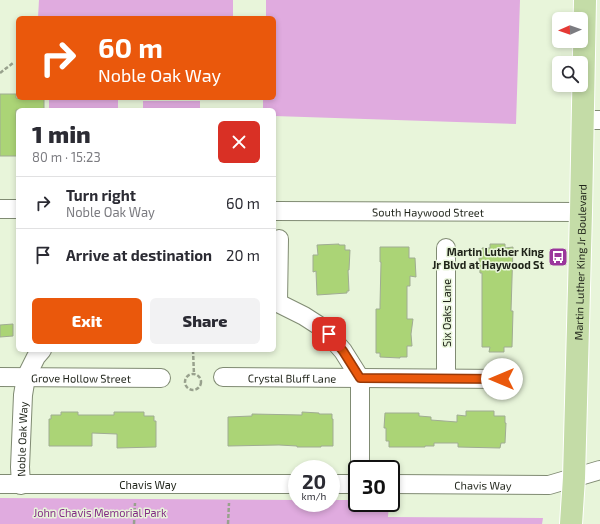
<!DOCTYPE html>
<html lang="en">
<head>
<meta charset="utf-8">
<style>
  :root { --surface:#fff; --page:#f2f2f3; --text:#2b2b33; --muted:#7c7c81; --line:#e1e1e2; --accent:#ea580c }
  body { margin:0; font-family:"Exo 2",sans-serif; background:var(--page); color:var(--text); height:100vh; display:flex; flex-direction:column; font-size:15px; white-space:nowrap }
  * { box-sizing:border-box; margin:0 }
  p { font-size:13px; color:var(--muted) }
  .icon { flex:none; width:22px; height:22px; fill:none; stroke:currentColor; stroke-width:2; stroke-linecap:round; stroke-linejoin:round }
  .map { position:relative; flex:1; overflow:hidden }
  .sheet { position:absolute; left:16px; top:108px; width:260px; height:244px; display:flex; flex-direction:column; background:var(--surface); border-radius:6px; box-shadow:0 2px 6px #0003 }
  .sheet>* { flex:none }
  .top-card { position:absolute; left:16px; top:16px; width:260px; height:84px; border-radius:6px; box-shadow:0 2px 6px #0003; background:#ea580c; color:#fff; overflow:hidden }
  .needle { width:26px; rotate:268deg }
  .fabs { position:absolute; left:552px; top:12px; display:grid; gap:8px }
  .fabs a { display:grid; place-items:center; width:36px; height:36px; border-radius:6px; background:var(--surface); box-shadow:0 2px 6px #0003; font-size:20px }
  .speed { position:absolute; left:288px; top:460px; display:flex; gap:8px; font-size:20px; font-weight:700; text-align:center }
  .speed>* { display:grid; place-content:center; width:52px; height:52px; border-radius:50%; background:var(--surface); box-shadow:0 2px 6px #0003; line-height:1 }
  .speed small { font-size:10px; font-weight:400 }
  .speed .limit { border:2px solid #111; border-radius:6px; background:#fff; color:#111 }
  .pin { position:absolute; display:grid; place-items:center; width:34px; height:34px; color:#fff; margin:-17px; border-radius:8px; box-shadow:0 2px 6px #0006 }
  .me { position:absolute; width:44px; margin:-22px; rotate:270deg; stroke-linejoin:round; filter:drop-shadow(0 0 3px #0008) }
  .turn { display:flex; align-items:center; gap:14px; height:84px; padding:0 16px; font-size:18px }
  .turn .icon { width:52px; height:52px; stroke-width:2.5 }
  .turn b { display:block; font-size:28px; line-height:34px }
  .round { display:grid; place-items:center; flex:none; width:42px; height:42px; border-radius:6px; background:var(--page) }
  .overview { display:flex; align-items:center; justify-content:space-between; height:68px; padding:0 16px }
  h1 { font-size:24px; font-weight:800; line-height:30px }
  .action { display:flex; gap:8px; margin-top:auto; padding:8px 16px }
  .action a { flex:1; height:46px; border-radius:6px; background:var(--accent); color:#fff; font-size:16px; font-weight:800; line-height:46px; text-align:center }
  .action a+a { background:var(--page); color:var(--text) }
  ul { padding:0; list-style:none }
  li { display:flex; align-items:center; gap:12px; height:52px; padding:0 16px; border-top:1px solid var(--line) }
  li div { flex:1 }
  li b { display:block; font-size:15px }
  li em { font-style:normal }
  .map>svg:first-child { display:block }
</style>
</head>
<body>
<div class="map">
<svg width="600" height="524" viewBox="0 0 600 524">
  <rect width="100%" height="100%" fill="#e8f5da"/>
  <g fill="#e0abdf">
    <polygon points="39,0 233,0 233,18 38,18"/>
    <polygon points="266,0 520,0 516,124 274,116 274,110 263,110 263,98 274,98 274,18 266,18"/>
    <rect x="49" y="98" width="69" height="12"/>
    <rect x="143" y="101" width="57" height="9"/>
    <polygon points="0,498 297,500 297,503 331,503 331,500 357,500 357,503 389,503 388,517 543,518 542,524 0,524"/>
  </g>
  <g fill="#abd476" stroke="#a0ac93">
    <polygon points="0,94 16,94 16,98 44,98 44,110 16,110 17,156 0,156"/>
    <polygon points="339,244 339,245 345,245 345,250 350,250 349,270 348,270 349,291 347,291 347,293 317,295 316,271 313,272 313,255 318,255 317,245"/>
    <polygon points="490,244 505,244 505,248 513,247 511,311 513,311 512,347 504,347 504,352 489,352 490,347 482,347 482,273 480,273 479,258 482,258 482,248 490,248"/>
    <polygon points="380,247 409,247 409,258 415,258 416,277 410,276 410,286 407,286 407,319 413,319 411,334 412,346 407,346 407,357 400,357 400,358 380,357 380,353 376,353 376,309 380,309 380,305 381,262 380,262"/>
    <polygon points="13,324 13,336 0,337 0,325"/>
    <polygon points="466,411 494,411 494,416 505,416 505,423 506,423 505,443 501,443 500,448 458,447 458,443 434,443 434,446 425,446 425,447 389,447 389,441 386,441 386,428 384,428 385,413 419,413 419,416 431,417 431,420 457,422 457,415 466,416"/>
    <polygon points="61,412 78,412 78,415 114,415 114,412 144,412 144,416 154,416 154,421 156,421 156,447 117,448 117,434 92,433 92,446 49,446 49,419 51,419 51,415 61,415"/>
    <polygon points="302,412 319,413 319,414 332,414 332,419 333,419 333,446 321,446 321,447 297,447 297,446 279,445 228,446 228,417 252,416 252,414 302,415"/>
  </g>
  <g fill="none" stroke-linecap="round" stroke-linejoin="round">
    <defs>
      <g id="minor">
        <polyline points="583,120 600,120"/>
        <polyline points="0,209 18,209"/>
        <path id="s1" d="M274,211L581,212"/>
        <polyline points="274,303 278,303 304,316 318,325 329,335 343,351 360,378 360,469"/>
        <polyline points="278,303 279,239"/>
        <path id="s2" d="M0,377L161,378"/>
        <path id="s3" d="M223,377L505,379"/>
        <polyline points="446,378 446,248"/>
        <path id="s4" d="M0,484H297"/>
        <polyline points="331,484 357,484"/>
        <path id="s5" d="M391,484L549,485L600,470"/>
        <path id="s6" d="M21,485L20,467L23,395L26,377L36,357L42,350"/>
      </g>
      <g id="major">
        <path id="s7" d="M571,524L574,478L581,212L585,0"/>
      </g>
    </defs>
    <use href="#minor" stroke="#808b73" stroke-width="20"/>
    <use href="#major" stroke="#fff" stroke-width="24"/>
    <g stroke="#98a18d" stroke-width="2.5" stroke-dasharray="4 2" stroke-linecap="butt">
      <polyline points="0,73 13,63"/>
      <polyline points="193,350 194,375"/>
      <circle cx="193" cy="382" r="8"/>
      <polyline points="134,524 135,503"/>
      <polyline points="228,524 229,503"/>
    </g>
    <use href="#minor" stroke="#fff" stroke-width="18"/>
    <use href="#major" stroke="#c4dca7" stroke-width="22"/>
  </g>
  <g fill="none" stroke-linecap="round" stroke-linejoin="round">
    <defs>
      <polyline id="route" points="329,334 343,351 360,378 502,379"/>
    </defs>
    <use href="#route" stroke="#983908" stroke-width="10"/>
    <use href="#route" stroke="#ea580c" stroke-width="7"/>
  </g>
  <defs>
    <symbol id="bus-square" viewBox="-11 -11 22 22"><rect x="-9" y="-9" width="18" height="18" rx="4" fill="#9a369c" stroke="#e8f5da"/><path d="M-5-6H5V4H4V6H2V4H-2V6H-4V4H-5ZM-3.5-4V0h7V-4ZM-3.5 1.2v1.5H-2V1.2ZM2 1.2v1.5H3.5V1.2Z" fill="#fff"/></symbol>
  </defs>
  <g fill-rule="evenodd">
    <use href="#bus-square" x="547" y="246" width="22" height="22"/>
  </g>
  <g text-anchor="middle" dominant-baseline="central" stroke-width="3" stroke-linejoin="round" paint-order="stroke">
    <g font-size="11" fill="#1f2319" stroke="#e8f5da">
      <text stroke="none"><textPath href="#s1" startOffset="154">South Haywood Street</textPath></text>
      <text stroke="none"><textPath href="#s7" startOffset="262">Martin Luther King Jr Boulevard</textPath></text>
      <text transform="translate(446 313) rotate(-90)">Six Oaks Lane</text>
      <text stroke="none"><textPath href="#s2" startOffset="81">Grove Hollow Street</textPath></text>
      <text stroke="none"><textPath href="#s3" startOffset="69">Crystal Bluff Lane</textPath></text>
      <text stroke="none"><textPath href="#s6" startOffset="46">Noble Oak Way</textPath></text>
      <text stroke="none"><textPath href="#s5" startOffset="92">Chavis Way</textPath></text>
      <text stroke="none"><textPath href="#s4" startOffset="148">Chavis Way</textPath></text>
    </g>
    <g font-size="11" font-weight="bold" fill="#1f2319" stroke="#e8f5da" text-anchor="end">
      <text x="544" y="251">Martin Luther King<tspan x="544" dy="13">Jr Blvd at Haywood St</tspan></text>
    </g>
    <g font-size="11" fill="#832e85" stroke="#e8f5da">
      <text x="100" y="512">John Chavis Memorial Park</text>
    </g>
  </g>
</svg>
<div class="fabs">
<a><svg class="needle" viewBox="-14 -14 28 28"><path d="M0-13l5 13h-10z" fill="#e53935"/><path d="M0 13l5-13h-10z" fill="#7c7c81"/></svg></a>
<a><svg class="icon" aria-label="search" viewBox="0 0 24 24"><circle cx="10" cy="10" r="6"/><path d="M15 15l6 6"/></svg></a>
</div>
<div class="speed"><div>20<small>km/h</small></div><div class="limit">30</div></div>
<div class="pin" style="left:329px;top:334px;background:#d93025"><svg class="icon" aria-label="arrive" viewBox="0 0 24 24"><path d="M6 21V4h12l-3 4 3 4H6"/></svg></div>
<svg class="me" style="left:502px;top:379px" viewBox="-20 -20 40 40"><circle r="19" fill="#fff"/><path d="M0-13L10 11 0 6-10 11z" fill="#ea580c"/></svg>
<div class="top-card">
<div class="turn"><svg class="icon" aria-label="right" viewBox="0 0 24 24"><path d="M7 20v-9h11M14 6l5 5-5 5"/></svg><div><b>60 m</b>Noble Oak Way</div></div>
</div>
<section class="sheet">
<div class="overview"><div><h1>1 min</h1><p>80 m · 15:23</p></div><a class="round" style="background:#d93025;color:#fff"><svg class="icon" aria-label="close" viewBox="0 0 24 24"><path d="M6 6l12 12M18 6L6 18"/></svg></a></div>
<ul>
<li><svg class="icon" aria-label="right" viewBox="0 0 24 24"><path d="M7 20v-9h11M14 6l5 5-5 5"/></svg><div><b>Turn right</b><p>Noble Oak Way</p></div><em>60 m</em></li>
<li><svg class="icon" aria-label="arrive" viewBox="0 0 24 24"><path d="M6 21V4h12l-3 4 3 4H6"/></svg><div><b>Arrive at destination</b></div><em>20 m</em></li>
</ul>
<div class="action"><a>Exit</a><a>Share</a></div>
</section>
</div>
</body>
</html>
